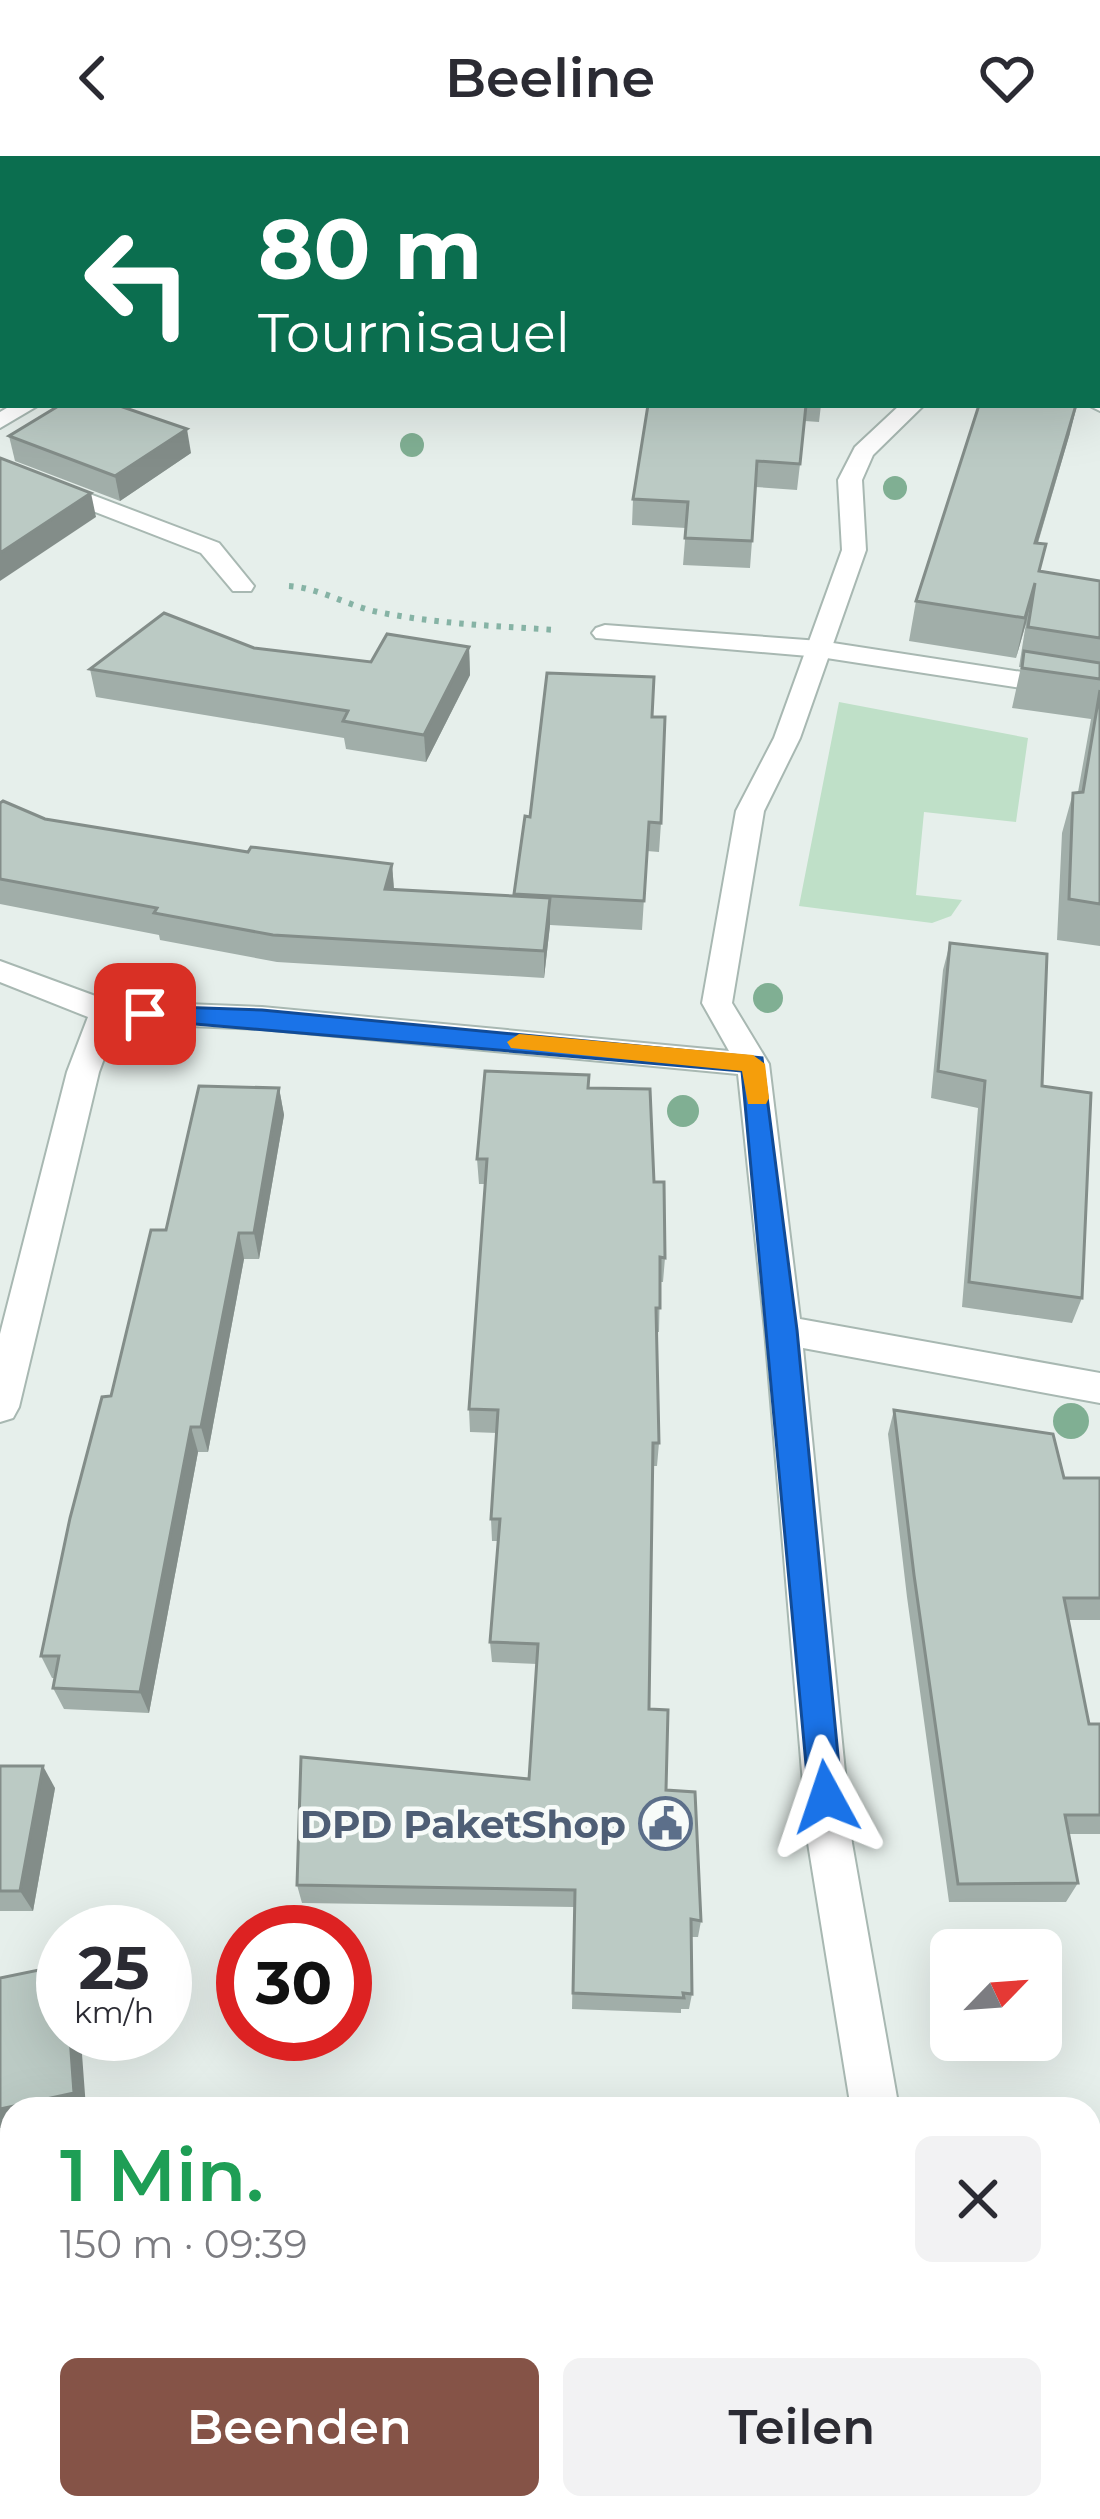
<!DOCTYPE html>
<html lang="de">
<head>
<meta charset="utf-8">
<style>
  :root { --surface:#fff; --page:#f2f2f3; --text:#2b2b33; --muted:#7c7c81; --accent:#855347 }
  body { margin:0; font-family:Montserrat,sans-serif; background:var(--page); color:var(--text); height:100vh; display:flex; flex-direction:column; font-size:45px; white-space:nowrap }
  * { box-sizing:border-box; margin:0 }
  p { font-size:39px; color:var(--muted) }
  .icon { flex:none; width:66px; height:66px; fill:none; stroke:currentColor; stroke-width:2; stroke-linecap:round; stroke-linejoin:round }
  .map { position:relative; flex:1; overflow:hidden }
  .drawer { position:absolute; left:0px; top:1941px; width:1101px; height:423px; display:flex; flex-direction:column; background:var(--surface); border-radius:36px 36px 0 0; box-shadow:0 12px 48px #0002 }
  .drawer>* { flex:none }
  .banner { position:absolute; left:0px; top:0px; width:1101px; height:252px; box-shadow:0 12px 48px #0002; background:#0b6e4f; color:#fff; overflow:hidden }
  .needle { width:78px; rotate:65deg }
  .tools { position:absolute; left:930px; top:1773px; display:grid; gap:24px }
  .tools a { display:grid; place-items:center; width:132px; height:132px; border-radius:18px; background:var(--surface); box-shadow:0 12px 48px #0002; font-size:60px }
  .speed { position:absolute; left:36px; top:1749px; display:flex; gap:24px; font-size:60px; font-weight:700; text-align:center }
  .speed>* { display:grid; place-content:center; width:156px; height:156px; border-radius:50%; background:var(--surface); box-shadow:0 12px 48px #0002; line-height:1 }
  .speed small { font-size:30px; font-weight:400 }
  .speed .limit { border:18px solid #d22; background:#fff; color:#111 }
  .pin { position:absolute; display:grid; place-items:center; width:102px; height:102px; color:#fff; margin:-51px; border-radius:24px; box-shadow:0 6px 18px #0006 }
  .me { position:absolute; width:132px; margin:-66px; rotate:355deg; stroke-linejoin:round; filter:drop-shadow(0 0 9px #0008) }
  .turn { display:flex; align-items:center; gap:42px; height:252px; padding:0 60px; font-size:54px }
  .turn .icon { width:156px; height:156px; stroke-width:2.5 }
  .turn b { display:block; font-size:84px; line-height:102px }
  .round { display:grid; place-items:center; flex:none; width:126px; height:126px; border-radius:18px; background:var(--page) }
  .overview { display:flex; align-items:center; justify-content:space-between; height:204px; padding:0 60px }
  h1 { font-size:72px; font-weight:600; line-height:90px; color:#1e9e55 }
  .action { display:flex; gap:24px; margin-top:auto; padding:24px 60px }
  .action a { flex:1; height:138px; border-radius:18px; background:var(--accent); color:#fff; font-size:48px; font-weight:600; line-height:138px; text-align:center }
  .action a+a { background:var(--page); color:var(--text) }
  header { display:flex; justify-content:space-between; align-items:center; height:156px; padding:0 60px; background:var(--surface); font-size:54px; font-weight:600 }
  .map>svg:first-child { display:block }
</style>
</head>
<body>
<header><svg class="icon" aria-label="back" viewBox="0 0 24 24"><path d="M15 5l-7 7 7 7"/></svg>Beeline<svg class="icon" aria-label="heart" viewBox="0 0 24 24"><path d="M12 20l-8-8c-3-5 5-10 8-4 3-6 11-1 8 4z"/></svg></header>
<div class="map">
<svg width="1100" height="2363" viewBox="0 0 1100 2363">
  <rect width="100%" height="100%" fill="#e6efeb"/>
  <g fill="#bfe0c8">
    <polygon points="839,546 1028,582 1016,666 924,656 916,739 962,744 951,760 932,767 799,750"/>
    <polygon points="1100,2184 1100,2324 1089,2329 1089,2188"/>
    <polygon points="176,2352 376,2352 330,2363 135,2363"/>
    <polygon points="508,2352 1036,2352 1011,2363 469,2363"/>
  </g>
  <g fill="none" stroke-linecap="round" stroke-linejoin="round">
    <defs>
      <polygon id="lane" points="605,469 820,485 1100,528 1100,544 820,501 596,482 592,477 596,472"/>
      <g id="street">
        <polygon points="1098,240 1100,241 1100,255 1088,249 1098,249"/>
        <polygon points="12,249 39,249 0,272 0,256"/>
        <polygon points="900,249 924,249 873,299 862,324 866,394 800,582 764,655 732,847 769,908 800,1163 1100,1217 1100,1247 803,1192 852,1687 899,1953 851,1953 808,1687 765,1174 738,918 262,873 117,867 99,916 19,1251 13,1262 0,1266 0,1178 67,916 88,861 0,826 0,805 109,845 262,851 729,895 702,847 736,655 774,582 842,394 838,324 855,291"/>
        <polygon points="0,304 219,387 254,430 251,435 233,435 201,397 0,319"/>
      </g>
      <g id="primary">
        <polygon points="1100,1978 1100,2026 1089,2029 1089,1981"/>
        <polygon points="12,2267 12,2319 0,2322 0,2270"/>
      </g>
    </defs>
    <use href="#lane" stroke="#a8b8b2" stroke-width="4"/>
    <use href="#street" stroke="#a8b8b2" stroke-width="4"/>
    <use href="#primary" stroke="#c2cac8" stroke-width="4"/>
    <path stroke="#86b3a5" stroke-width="6" stroke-dasharray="4.5 8" stroke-linecap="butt" d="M289,430C320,432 348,450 378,456C437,468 496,470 556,474"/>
    <g stroke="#86b3a5" stroke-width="10" stroke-dasharray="8 12" stroke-linecap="butt">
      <polyline points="1089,2158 1100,2154"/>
      <polyline points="369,2363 409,2352"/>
    </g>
    <use href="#lane" fill="#fff" fill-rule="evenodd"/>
    <use href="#street" fill="#fff" fill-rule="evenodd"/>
    <use href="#primary" fill="#6aa596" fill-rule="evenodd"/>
  </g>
  <g fill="#80af93">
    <circle cx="412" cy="289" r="12"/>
    <circle cx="895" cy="332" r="12"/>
    <circle cx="768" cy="842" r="15"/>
    <circle cx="683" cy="955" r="16"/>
    <circle cx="1071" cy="1265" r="18"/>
  </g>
  <g fill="#a1aea9">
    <polygon points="1100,0 1100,186 1098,185 1098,3"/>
    <polygon points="648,249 821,249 819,266 805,265 797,334 756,331 750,412 683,409 686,372 632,369 633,343"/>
    <polygon points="1070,277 1038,387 1040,415 1100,425 1100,790 1057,784 1062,677 1073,637 1078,636 1091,563 1012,552 1021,511 1019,511 1026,467 1016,502 909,485 916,445"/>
    <polygon points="9,280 191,297 120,345 15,305"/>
    <polygon points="469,491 470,519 426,606 346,593 344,582 96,541 90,513 254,492 371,506"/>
    <polygon points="652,561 661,667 659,696 647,695 642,774 550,769 544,822 277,806 160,784 159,779 0,748 0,647 45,663 248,696 392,708 394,733 514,740 525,660 530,661"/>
    <polygon points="950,787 1042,930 1082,1142 1072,1167 962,1151 978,952 931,942 943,814"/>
    <polygon points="279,932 284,959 259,1103 244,1103 208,1296 198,1296 149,1557 64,1553 53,1532 55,1522 52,1522 41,1500 111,1240"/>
    <polygon points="588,932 654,1026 665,1102 663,1126 660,1126 659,1176 656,1176 659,1287 657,1310 653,1310 649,1553 666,1634 701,1765 698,1781 691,1781 692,1838 689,1853 681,1853 681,1857 572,1853 574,1751 302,1747 297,1729 529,1623 537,1508 492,1506 490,1486 498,1385 492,1385 491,1363 497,1277 470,1276 469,1253 485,1028 479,1028 477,1003"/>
    <polygon points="894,1254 1064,1322 1100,1322 1100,1464 1068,1464 1089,1568 1100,1568 1100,1678 1069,1678 1078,1727 1066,1746 949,1746 907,1441 888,1278"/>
    <polygon points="0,1610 55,1632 33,1755 0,1755"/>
  </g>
  <g fill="#838d89">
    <polygon points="1077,249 1070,277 1026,426 1035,387"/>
    <polygon points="187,273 191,297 120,345 115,320"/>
    <polygon points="91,337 96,361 0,425 0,397"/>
    <polygon points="1035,427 1026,467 1016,502 1025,462"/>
    <polygon points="469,491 470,519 426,606 424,579"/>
    <polygon points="392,708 394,735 385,733"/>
    <polygon points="550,742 550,769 544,822 544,795"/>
    <polygon points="279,932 284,959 259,1103 254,1077"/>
    <polygon points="239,1077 244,1103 208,1296 201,1271"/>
    <polygon points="191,1271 198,1296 149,1557 140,1536"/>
    <polygon points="43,1610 55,1632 33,1755 20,1735"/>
    <polygon points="83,1878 116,1878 117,1890 82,1898 86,1952 12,1953 12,1969 0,1972 0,1953 70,1881"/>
  </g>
  <g fill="#bbcac4" stroke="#838d89" stroke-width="3">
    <polygon points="569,0 1100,0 1100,48 1098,48 1098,3 567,3"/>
    <polygon points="1100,65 1100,159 1098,158 1098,67"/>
    <polygon points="60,249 117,249 187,273 115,320 9,280"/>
    <polygon points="648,249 806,249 800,308 757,305 752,385 685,382 688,346 633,343"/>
    <polygon points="979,249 1076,249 1035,387 1046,388 1039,415 1100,425 1100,482 1028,471 1035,427 1025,462 916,445"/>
    <polygon points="0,302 91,337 0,397"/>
    <polygon points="164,457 254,492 371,506 387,478 469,491 424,579 343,565 348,555 90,513"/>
    <polygon points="1024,495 1100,507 1100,523 1022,512"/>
    <polygon points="547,517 654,521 652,561 665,561 661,667 649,666 644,745 514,738 525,660 530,661"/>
    <polygon points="1100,534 1100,748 1069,743 1073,637 1083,636"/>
    <polygon points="3,645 45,663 248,696 251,691 392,708 385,733 550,742 544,795 273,779 154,757 157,752 0,723 0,647"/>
    <polygon points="950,787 1047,798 1042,930 1091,937 1082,1142 969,1126 985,925 938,915"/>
    <polygon points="485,915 589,919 588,932 650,933 654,1026 664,1026 665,1102 660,1101 660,1152 656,1152 659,1287 653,1287 649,1553 668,1554 666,1634 695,1636 701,1765 691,1763 692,1838 683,1837 684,1842 573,1837 575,1734 297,1729 301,1601 529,1623 538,1488 490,1486 500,1363 491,1363 498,1254 469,1253 487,1003 477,1003"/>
    <polygon points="199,930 279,932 254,1077 239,1077 201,1271 191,1271 140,1536 53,1532 59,1500 41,1500 70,1362 102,1241 111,1240 151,1074 166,1074"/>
    <polygon points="894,1254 1053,1278 1064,1322 1100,1322 1100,1442 1064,1442 1089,1568 1100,1568 1100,1659 1065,1659 1078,1727 958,1728 914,1419"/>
    <polygon points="0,1610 43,1610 20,1735 0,1735"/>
    <polygon points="63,1809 63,1878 83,1878 70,1881 74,1937 0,1953 0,1822"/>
  </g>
  <polygon fill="#1a73e8" stroke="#114b97" stroke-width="3" points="145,850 262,854 762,902 797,1174 842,1641 837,1652 826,1656 814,1652 809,1641 742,915 137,863 133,858"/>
  <polygon fill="#f59e0b" points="519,878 753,899 765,908 769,942 766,948 748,948 742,915 511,892 507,886"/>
  <defs>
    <symbol id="civic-ring" viewBox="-11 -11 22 22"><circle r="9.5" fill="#f7fbf9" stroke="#5c6f8a" stroke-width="1.5"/><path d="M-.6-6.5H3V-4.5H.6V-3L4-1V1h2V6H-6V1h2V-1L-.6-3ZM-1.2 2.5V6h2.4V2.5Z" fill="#5c6f8a"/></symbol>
  </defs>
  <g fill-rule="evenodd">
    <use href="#civic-ring" x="636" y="1638" width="59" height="59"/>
  </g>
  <g text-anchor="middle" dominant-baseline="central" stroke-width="9" stroke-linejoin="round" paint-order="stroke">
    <g font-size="39" font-weight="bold" fill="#4e5e75" stroke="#f7fbf9" text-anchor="end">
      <text x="626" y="1668">DPD PaketShop</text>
    </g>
  </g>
</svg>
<div class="tools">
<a><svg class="needle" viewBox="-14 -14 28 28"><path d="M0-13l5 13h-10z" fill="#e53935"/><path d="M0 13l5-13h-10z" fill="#7c7c81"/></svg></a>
</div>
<div class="speed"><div>25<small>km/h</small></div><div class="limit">30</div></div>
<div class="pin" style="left:145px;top:858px;background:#d93025"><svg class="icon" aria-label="arrive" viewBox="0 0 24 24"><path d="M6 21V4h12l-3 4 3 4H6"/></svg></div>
<svg class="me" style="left:826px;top:1641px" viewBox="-20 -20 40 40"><path d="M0-17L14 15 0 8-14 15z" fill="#1a73e8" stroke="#fff" stroke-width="4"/></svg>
<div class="banner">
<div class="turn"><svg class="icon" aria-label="left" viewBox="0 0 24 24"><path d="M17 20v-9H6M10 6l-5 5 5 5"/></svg><div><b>80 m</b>Tournisauel</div></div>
</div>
<section class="drawer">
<div class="overview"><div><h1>1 Min.</h1><p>150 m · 09:39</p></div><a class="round"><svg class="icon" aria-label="close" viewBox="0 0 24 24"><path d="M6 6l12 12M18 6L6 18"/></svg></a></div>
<div class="action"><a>Beenden</a><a>Teilen</a></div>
</section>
</div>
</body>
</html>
